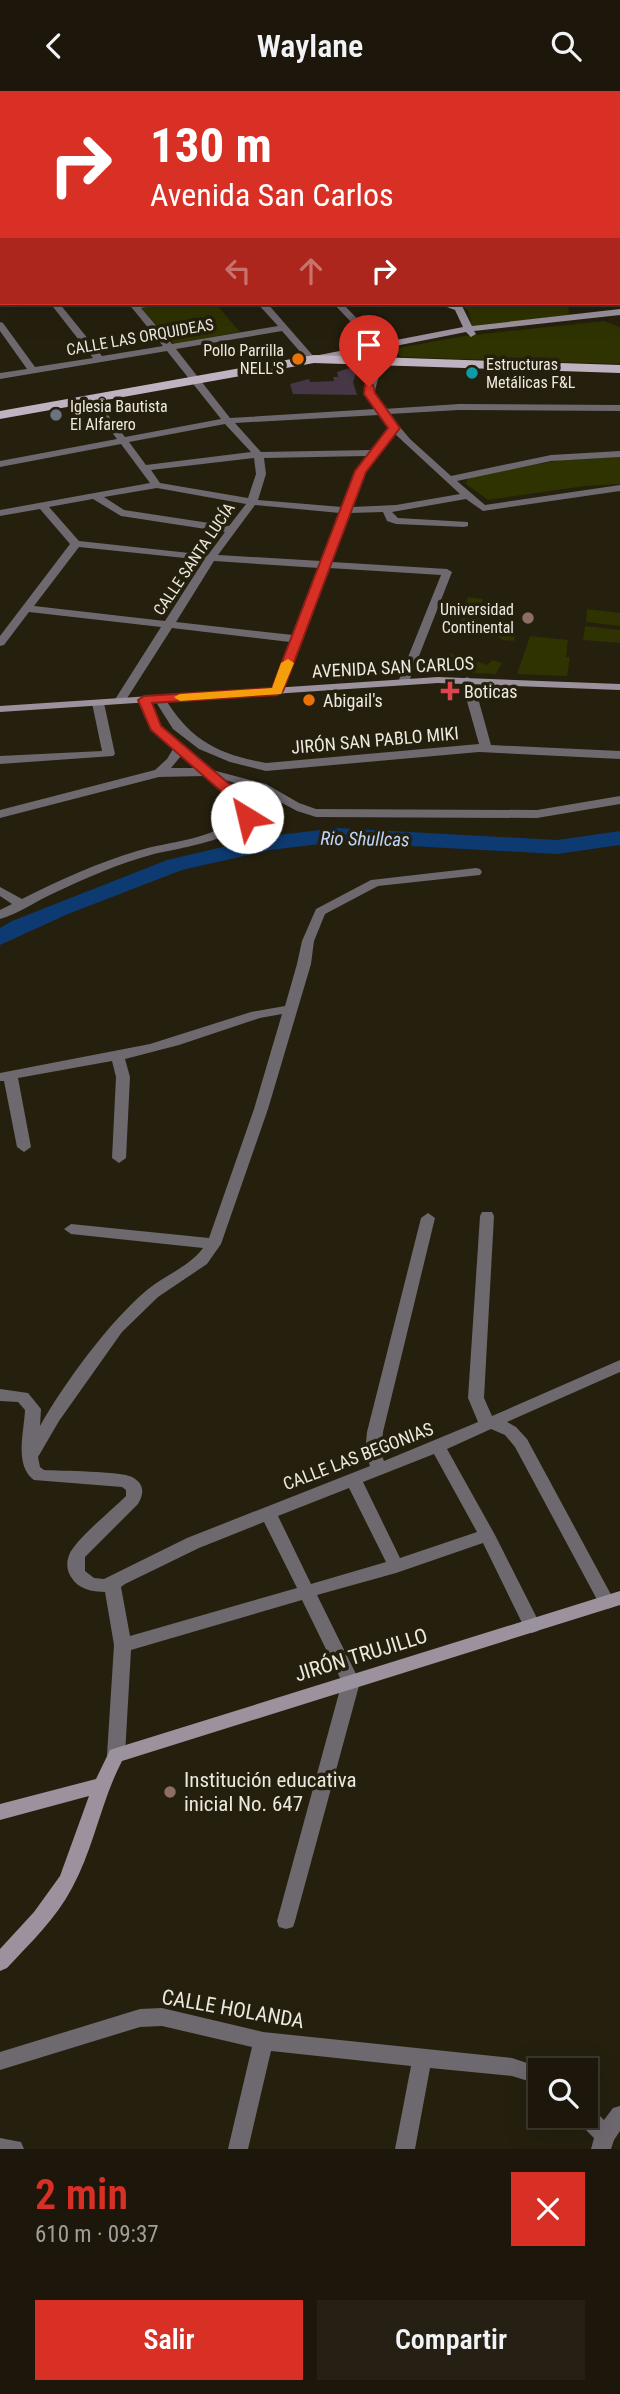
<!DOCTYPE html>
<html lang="es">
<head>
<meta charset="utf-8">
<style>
  :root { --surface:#1c170a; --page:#252013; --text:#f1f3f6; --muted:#a09f9c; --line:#3a362b; --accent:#d93025 }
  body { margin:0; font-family:"Roboto Condensed",sans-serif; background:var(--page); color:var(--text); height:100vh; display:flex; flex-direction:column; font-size:26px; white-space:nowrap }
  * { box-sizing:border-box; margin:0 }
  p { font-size:23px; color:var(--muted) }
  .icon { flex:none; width:38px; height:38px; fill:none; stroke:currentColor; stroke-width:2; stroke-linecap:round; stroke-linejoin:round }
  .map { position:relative; height:2058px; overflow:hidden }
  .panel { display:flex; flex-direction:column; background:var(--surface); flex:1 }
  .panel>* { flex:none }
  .banner { position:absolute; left:0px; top:0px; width:621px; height:214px; box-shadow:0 7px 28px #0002,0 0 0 2px var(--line); background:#d93025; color:#fff; overflow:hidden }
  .tools { position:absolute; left:528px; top:1967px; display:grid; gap:14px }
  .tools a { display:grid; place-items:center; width:70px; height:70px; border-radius:0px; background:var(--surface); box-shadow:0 7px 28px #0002,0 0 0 2px var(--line); font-size:35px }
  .pin { position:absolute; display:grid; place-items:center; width:60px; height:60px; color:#fff; margin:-72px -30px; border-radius:50% 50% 50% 0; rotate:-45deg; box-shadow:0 0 7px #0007 }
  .pin .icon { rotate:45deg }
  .me { position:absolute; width:77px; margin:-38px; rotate:324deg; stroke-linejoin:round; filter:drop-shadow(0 0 5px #0008) }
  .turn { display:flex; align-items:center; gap:24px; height:147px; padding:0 35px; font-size:32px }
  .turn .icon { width:91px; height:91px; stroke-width:2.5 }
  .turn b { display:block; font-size:49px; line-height:60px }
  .lanes { display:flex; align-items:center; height:66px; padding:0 35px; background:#0003; justify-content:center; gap:35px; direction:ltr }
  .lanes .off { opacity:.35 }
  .round { display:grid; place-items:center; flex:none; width:74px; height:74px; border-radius:0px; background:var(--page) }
  .head { display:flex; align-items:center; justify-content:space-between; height:119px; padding:0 35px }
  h1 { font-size:42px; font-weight:600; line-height:52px; color:var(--accent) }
  .cta { display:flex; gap:14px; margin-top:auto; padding:14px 35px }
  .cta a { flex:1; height:80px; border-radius:0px; background:var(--accent); color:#fff; font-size:28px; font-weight:600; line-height:80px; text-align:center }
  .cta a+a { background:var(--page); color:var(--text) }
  header { display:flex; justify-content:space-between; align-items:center; height:91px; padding:0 35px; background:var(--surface); font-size:32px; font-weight:600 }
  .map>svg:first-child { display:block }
</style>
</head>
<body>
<header><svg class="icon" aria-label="back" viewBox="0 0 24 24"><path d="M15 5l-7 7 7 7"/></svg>Waylane<svg class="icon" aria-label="search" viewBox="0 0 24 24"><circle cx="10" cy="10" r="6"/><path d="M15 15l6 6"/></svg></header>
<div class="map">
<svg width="620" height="2058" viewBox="0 0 620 2058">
  <rect width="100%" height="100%" fill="#251f0e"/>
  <g fill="#2f3201">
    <polygon points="169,212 215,212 240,241 174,253 141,217"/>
    <polygon points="454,212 568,212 569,224 472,235 468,219"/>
    <polygon points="604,230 620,236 620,273 403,266 395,262 398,257 464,245"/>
    <polygon points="620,366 620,393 585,395 488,409 466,393 467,388 476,385 561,369"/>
    <polygon points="468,506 483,508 477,531 478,538 516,543 514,550 502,549 495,543 456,544"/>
    <polygon points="587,518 620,522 620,535 586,531"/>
    <polygon points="585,535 620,539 620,552 583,549"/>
    <polygon points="530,545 568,549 566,566 570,566 567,585 517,583"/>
    <polygon points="449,562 488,574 492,569 502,572 496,583 425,580 427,570 449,568"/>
  </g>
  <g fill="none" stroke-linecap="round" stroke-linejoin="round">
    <polygon fill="#0d3a71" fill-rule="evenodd" points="337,737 557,749 620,740 620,754 557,763 337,751 270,759 182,779 68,823 0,854 0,837 12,830 167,769 270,745"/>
  </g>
  <polygon fill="#453746" points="353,276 358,276 353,291 357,304 293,303 290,293 309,288 310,291 334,290 333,286 338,286 337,281"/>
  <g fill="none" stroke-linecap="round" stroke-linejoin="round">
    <g fill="#6e686f" fill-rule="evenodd">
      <polygon points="0,0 8,0 0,4"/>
      <polygon points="51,0 67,2 53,2"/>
      <polygon points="116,0 133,2 118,2"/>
      <polygon points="197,0 215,2 199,2"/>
      <polygon points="342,0 360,2 344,2"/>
      <polygon points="401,0 412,0 399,2"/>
      <polygon points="480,0 490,0 478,2"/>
      <polygon points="560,0 569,0 558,2"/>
      <polygon points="616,0 620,0 620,4 620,2 615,2"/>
      <rect x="0" y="11" width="2" height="5"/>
      <rect x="0" y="39" width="2" height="5"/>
      <rect x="0" y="66" width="2" height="4"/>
      <rect x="0" y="80" width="2" height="4"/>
      <rect x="0" y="125" width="2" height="6"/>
      <polygon points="0,141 2,142 2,149 0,148"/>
      <rect x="0" y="205" width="2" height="6"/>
      <path d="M50,212H59L102,265L163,255L128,212H158L157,214L141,217L172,253L278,235L257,212H267L315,267V271H309L282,240L176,258L230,327L375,318L364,303L373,269L378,266L383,269L374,303L384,318L459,313L620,314V320L459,319L389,323L410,348L451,385L551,364L620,360V366L551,370L457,390L485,414L620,394V400L483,420L466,408L392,421L398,427L468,431V435L464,436L396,433L387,430L383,421L350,422L332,471L447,478L452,481L408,593H400L398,591L441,484L329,477L281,602H273L271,600L290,551L172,537L124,612H116L114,610L161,536L29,521L4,554L0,555V545L70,453L40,418L0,425V419L150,392L121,353L0,376V370L117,348L86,308L91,305L94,306L125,346L221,328L167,260L0,288V282L27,278L0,240V231L3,232L35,276L93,267ZM379,324L389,337L372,359L261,361L235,332ZM225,333L251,361L146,374L129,351ZM395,343L460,403L396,414L352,416L366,380ZM367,365L356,380L342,416L258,409L266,383L264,367ZM254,367L256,383L248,407L160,392L151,379ZM157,397L246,413L229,435L124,419L104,406ZM93,408L121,425L225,441L208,464L79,450L49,416ZM255,414L340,422L321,470L218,464ZM79,456L204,469L165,530L34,515ZM214,470L319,477L293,544L176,531Z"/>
      <polygon points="333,212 342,212 375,246 387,263 385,265 379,265 369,250"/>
      <path d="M467,586L473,589L491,654L620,660V668L479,661L266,680L230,671L199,658L173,638L154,608L156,606H164C190,649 217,663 266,672L479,653L461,589Z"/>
      <path d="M144,606L150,609L160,634L212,679L266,693L299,712L316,718L537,719L620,705V713L537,727L316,726L297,720L258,699L222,688L246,708L253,719C249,748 179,757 154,763C120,772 86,787 54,802C36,810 18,823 0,828V819L12,813L0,805V796L22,808C59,789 97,772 137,760C170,750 211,749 239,726L241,719L237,713L205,685L159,686L0,727V719L155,679L167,668L173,658L151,638L138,609ZM181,665L196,677H171Z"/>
      <polygon points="98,609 104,612 115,663 113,665 0,673 0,665 102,660 92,612"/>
      <path d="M476,777L480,778L482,781L480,784L378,795L325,823L314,850L311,873L268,1018L221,1153L207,1173L158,1206L122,1241L59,1330L38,1366L40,1376L44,1379C60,1380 121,1380 132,1386C145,1393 144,1403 138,1413L85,1466V1480L94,1487L104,1488L187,1447L370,1375L365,1362L367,1341L421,1127L428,1122L435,1127L383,1341L381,1362L384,1370L478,1331L468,1307L480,1125L482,1121H492L494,1125L484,1307L492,1325L620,1269V1281L507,1331L516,1336L527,1348L615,1511L613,1516L607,1518L601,1516L515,1356L505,1344L491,1338L447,1358L495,1444L541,1535L538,1540L532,1542L526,1540L483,1452L396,1482L317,1504L360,1591L295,1830L293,1836L286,1838L279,1836L277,1830L342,1591L302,1509L131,1559L125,1664L122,1669L116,1671L110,1669L107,1664L114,1554L105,1501C92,1501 78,1498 71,1486C66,1478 66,1469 71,1460C82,1443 111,1420 126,1405V1399L122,1396L34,1389C14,1374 24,1342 25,1319L18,1311L0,1310V1298L28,1302L41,1318L40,1335C65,1291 109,1231 147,1199C165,1184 189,1176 203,1157L71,1143L64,1138L71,1133L209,1147L254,1018L282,923L260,927L179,954L125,968L130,986L126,1067L119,1072L112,1067L116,986L112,970L18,987L31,1056L24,1061L17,1056L4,990H0V982L150,953L251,921L285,915L297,873L302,850L316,818L371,789ZM434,1363L477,1441L400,1467L363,1391ZM349,1397L386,1471L311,1493L278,1425ZM264,1431L297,1497L130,1545L121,1496L125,1493L199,1457Z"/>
      <polygon points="162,1917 263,1941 512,1967 548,1979 541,1979 541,1994 512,1985 430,1977 415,2058 395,2058 411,1975 271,1960 248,2058 228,2058 252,1956 162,1935 140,1936 0,1979 0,1961 140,1918"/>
      <polygon points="620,2015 620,2040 614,2049 611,2058 591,2058 594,2047 579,2032 576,2025 586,2025 586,2016 593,2018 604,2029 613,2017"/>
      <polygon points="0,2047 21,2051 24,2058 0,2058"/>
    </g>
    <g fill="#9c929d" fill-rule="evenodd">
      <polygon points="232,0 241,0 230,2"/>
      <rect x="0" y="108" width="2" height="6"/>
      <polygon points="436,212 462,215 472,235 620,218 620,224 474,240 476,243 471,246 466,241 314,271 309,268 314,265 463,236 455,219"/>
      <polygon points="438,586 620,593 620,599 438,592 0,621 0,615"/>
      <path d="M620,1500V1514L122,1670C101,1710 94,1757 72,1797C56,1828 30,1852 7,1877L0,1880V1858L34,1821L60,1785L89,1705L0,1729V1713L96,1688L110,1659L116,1657Z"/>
    </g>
    <polygon fill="#bfb2c1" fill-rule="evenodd" points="314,264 620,274 620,282 314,272 0,328 0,320"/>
  </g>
  <polygon fill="#d93025" stroke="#8d1f18" stroke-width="2" points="365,294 373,294 375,302 400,337 366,381 283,600 277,604 152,612 161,635 247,708 254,719 251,729 242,729 237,714 151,639 138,609 144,605 272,597 355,380 388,337 364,303"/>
  <polygon fill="#f59e0b" points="288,568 294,572 281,603 180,610 174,606 180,603 272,597 281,572"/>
  <g fill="#e8710a" stroke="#251f0e" stroke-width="2.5">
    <circle cx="298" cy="268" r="7"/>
    <circle cx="309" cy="609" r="7"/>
  </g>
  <circle fill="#0f9aa8" stroke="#251f0e" stroke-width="2.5" cx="472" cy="282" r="7"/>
  <circle fill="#6b7280" stroke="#251f0e" stroke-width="2.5" cx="56" cy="324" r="7"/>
  <g fill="#8d6e63" stroke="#251f0e" stroke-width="2.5">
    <circle cx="528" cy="527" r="7"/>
    <circle cx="170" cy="1701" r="7"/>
  </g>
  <path fill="#e0444e" stroke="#251f0e" stroke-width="2.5" d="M446.5 589.5h7v7h7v7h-7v7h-7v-7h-7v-7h7z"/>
  <g text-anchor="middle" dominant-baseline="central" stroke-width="7" stroke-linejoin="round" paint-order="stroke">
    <g font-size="16" fill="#ede9de" stroke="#251f0e">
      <text transform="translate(140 246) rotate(-10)">CALLE LAS ORQUIDEAS</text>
      <text transform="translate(194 468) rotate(-56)">CALLE SANTA LUCÍA</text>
    </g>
    <g font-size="16" fill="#ede9de" stroke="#251f0e" text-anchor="end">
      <text x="284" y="259">Pollo Parrilla<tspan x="284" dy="18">NELL'S</tspan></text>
      <text x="486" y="273" text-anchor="start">Estructuras<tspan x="486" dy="18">Metálicas F&amp;L</tspan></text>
      <text x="70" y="315" text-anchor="start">Iglesia Bautista<tspan x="70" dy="18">El Alfarero</tspan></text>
      <text x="514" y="518">Universidad<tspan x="514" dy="18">Continental</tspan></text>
    </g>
    <g font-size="18" fill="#ede9de" stroke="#251f0e">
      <text transform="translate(393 576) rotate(-3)">AVENIDA SAN CARLOS</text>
      <text transform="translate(375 649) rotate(-5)">JIRÓN SAN PABLO MIKI</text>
      <text transform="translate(358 1365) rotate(-21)">CALLE LAS BEGONIAS</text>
    </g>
    <g font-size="18" fill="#ede9de" stroke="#251f0e" text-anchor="start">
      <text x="464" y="600">Boticas</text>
      <text x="323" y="609">Abigail's</text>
    </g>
    <g font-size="19" font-style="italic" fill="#bcd5f8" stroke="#251f0e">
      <text transform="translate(365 748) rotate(1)">Rio Shullcas</text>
    </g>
    <g font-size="21" fill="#ede9de" stroke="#251f0e">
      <text transform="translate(361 1564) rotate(-17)">JIRÓN TRUJILLO</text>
      <text transform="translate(233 1918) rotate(10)">CALLE HOLANDA</text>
    </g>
    <g font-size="21" fill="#ede9de" stroke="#251f0e" text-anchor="start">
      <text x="184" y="1689">Institución educativa<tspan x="184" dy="24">inicial No. 647</tspan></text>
    </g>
  </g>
</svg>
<div class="tools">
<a><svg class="icon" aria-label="search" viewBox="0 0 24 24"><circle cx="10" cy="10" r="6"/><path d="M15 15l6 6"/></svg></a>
</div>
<div class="pin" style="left:369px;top:296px;background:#d93025"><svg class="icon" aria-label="arrive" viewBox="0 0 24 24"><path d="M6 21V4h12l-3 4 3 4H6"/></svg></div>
<svg class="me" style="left:247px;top:726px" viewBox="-20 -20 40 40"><circle r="19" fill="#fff"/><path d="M0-13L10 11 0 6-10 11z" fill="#d93025"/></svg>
<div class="banner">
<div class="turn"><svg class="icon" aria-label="right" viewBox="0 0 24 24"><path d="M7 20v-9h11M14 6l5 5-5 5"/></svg><div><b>130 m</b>Avenida San Carlos</div></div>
<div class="lanes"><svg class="icon off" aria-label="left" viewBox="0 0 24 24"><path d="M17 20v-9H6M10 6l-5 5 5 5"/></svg><svg class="icon off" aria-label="ahead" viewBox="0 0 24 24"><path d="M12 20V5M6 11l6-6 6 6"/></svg><svg class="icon" aria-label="right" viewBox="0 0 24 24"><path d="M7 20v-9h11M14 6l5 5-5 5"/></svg></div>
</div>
</div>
<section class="panel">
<div class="head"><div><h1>2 min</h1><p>610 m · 09:37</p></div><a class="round" style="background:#d93025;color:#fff"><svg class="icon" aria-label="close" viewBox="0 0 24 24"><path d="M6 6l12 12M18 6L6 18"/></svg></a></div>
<div class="cta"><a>Salir</a><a>Compartir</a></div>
</section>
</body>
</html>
